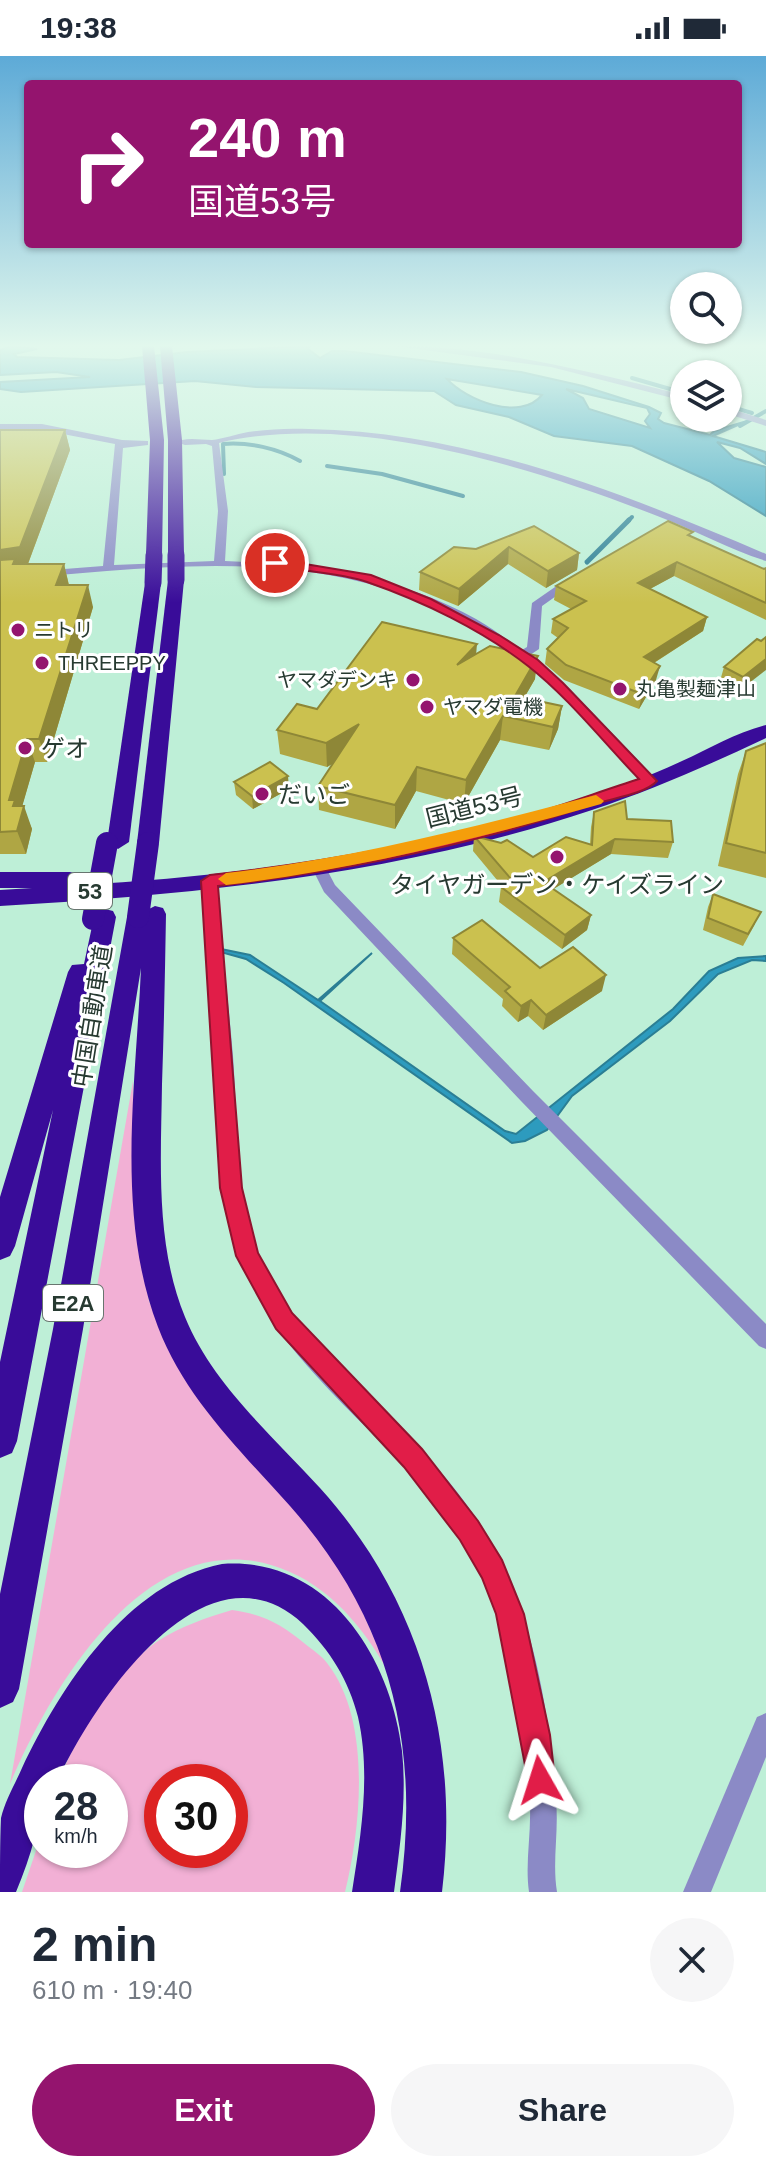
<!DOCTYPE html>
<html lang="en">
<head>
<meta charset="utf-8">
<style>
  :root { --surface:#fff; --page:#f6f6f7; --text:#1f2937; --muted:#747a83; --accent:#94146e }
  body { margin:0; font-family:Arial,"Noto Sans JP",sans-serif; background:var(--page); color:var(--text); height:100vh; display:flex; flex-direction:column; font-size:30px; white-space:nowrap }
  * { box-sizing:border-box; margin:0 }
  p { font-size:26px; color:var(--muted) }
  .icon { flex:none; width:44px; height:44px; fill:none; stroke:currentColor; stroke-width:2; stroke-linecap:round; stroke-linejoin:round }
  .map { position:relative; height:1836px; overflow:hidden }
  .sheet { display:flex; flex-direction:column; background:var(--surface); flex:1 }
  .sheet>* { flex:none }
  .top-card { position:absolute; left:24px; top:24px; width:718px; height:168px; border-radius:8px; box-shadow:0 2px 6px #0004; background:#94146e; color:#fff; overflow:hidden }
  .tools { position:absolute; left:670px; top:216px; display:grid; gap:16px }
  .tools a { display:grid; place-items:center; width:72px; height:72px; border-radius:50%; background:var(--surface); box-shadow:0 2px 6px #0004; font-size:40px }
  .speed { position:absolute; left:24px; top:1708px; display:flex; gap:16px; font-size:40px; font-weight:700; text-align:center }
  .speed>* { display:grid; place-content:center; width:104px; height:104px; border-radius:50%; background:var(--surface); box-shadow:0 2px 6px #0004; line-height:1 }
  .speed small { font-size:20px; font-weight:400 }
  .speed .limit { border:12px solid #d22; background:#fff; color:#111 }
  .pin { position:absolute; display:grid; place-items:center; width:68px; height:68px; color:#fff; margin:-34px; border:4px solid #fff; border-radius:50%; box-shadow:0 2px 8px #0007 }
  .me { position:absolute; width:88px; margin:-44px; rotate:354deg; stroke-linejoin:round; filter:drop-shadow(0 0 6px #0008) }
  .turn { display:flex; align-items:center; gap:28px; height:168px; padding:0 32px; font-size:36px }
  .turn .icon { width:104px; height:104px; stroke-width:2.5 }
  .turn b { display:block; font-size:56px; line-height:68px }
  .round { display:grid; place-items:center; flex:none; width:84px; height:84px; border-radius:42px; background:var(--page) }
  .summary { display:flex; align-items:center; justify-content:space-between; height:136px; padding:0 32px }
  h1 { font-size:48px; font-weight:700; line-height:60px }
  .primary-button { display:flex; gap:16px; margin-top:auto; padding:16px 32px }
  .primary-button a { flex:1; height:92px; border-radius:48px; background:var(--accent); color:#fff; font-size:32px; font-weight:700; line-height:92px; text-align:center }
  .primary-button a+a { background:var(--page); color:var(--text) }
  .status { display:flex; justify-content:space-between; align-items:center; height:56px; padding:0 40px; background:var(--surface); direction:ltr }
  .status svg { height:22px; fill:currentColor }
  .map>svg:first-child { display:block }
</style>
</head>
<body>
<div class="status"><b>19:38</b><svg viewBox="0 0 49 12"><path d="M0 12V9h3v3zM5 12V6h3v6zM10 12V3h3v9zM15 12V0h3v12zM26 1h20v11H26zM47 4h2v5h-2z"/></svg></div>
<div class="map">
<svg width="766" height="1836" viewBox="0 0 766 1836">
  <rect width="100%" height="100%" fill="#beefd7"/>
  <g fill="#f2b0d5" fill-rule="evenodd">
    <path d="M133,1025L135,1168L149,1245L175,1302L245,1399L323,1485L348,1523L393,1625C370,1580 336,1536 290,1516C155,1456 54,1624 10,1728Z"/>
    <path d="M232,1554C262,1558 281,1568 304,1587C311,1593 321,1599 327,1607C372,1664 361,1771 345,1836H22L42,1777V1794H110V1726H59C74,1682 119,1611 158,1585C181,1570 206,1562 232,1554ZM162,1726H230V1794H162Z"/>
  </g>
  <g fill="#2d9bbe" stroke="#2b7e94" stroke-width="2" fill-rule="evenodd">
    <path d="M11,290L37,293L14,298L17,301L119,304L187,296L311,290L307,292L320,302L332,295H345L521,316L583,330L649,351L661,357L658,363L664,367L710,379L714,375L747,365L713,380L766,396V408L740,392L717,386L734,402L766,411V460L709,425L632,390L554,380L509,361L456,349L434,335L256,331L195,325L21,336L0,333V326L90,321L56,316L0,319V294ZM447,323L542,339C520,366 466,344 447,323ZM566,333L647,352L650,358L645,365L650,372L589,353L583,342Z"/>
    <polygon points="221,893 250,899 318,944 372,897 320,945 505,1075 516,1078 673,953 709,915 738,902 766,900 766,905 752,904 718,918 670,965 572,1040 547,1074 525,1085 512,1087 284,927 246,903 224,897"/>
  </g>
  <g fill="none" stroke-linecap="round" stroke-linejoin="round">
    <g stroke="#2b7e94" stroke-width="4">
      <polyline points="632,322 684,337"/>
      <polyline points="728,350 752,357"/>
      <polyline points="740,370 766,355"/>
      <polyline points="327,410 382,418 463,440"/>
      <path d="M224,418L223,388C249,386 277,392 300,405"/>
      <polyline points="627,466 632,461"/>
    </g>
    <polyline stroke="#2b7e94" stroke-width="5" points="587,506 629,464"/>
    <g fill="#8b8ac6" fill-rule="evenodd">
      <path d="M395,290C493,290 590,316 684,339V345L551,311Z"/>
      <polygon points="728,352 766,364 766,370 728,358"/>
      <path d="M0,368H42L122,384L148,385V389L123,392L114,509L214,505L218,455L212,390L206,388L185,389L182,388V384C192,382 202,384 212,384C223,383 236,378 248,376C268,373 289,372 309,373C469,376 621,436 766,498V505C731,494 698,476 665,463C538,413 354,354 219,387L228,455L225,505C312,508 398,520 476,563C492,572 507,584 522,594L527,591L532,547L568,522H576V526L542,550L539,593L530,599L570,633L655,722V728H645C608,689 574,643 531,610C493,582 449,555 404,539C276,492 132,514 0,524V518L103,510L115,388L42,374H0Z"/>
      <polygon points="319,807 324,808 335,829 533,1035 766,1268 766,1293 759,1290 521,1045 324,836 312,812"/>
      <path d="M210,820L217,825C221,883 228,942 233,1000C238,1068 235,1139 260,1203C276,1243 305,1275 334,1306C385,1360 444,1409 483,1473C533,1552 549,1653 556,1745C559,1775 552,1806 557,1836H529C525,1808 531,1780 530,1752C528,1680 515,1587 484,1522C437,1421 340,1360 277,1272C219,1190 222,1095 215,1000C212,941 206,883 203,825Z"/>
      <polygon points="766,1657 766,1701 711,1836 683,1836 757,1661"/>
    </g>
    <g fill="#390c99" fill-rule="evenodd">
      <polygon points="142,290 154,290 164,384 162,499 154,504 146,499 150,384"/>
      <polygon points="160,290 172,290 182,384 184,499 176,504 168,499 168,384"/>
      <polygon points="176,519 184,524 159,787 148,794 137,787 168,524"/>
      <polygon points="153,522 161,527 129,786 118,793 107,786 145,527"/>
      <path d="M766,669V682C709,709 652,734 592,754C401,818 200,838 0,850V834L32,832H0V816H70L78,818L81,824L78,829C245,820 414,795 574,745C610,734 648,721 682,705C709,693 737,676 766,669Z"/>
      <path d="M155,850L163,852L166,858C165,915 164,971 162,1028C161,1105 155,1188 185,1261C213,1329 272,1379 320,1432C422,1545 460,1687 442,1836H400C421,1688 390,1563 290,1450C241,1395 185,1342 158,1271C115,1159 136,1029 141,912L83,1273L19,1633L13,1646L0,1652V1538L53,1273L127,861L130,855H145Z"/>
      <polygon points="105,853 113,855 116,861 17,1385 12,1397 0,1402 0,1306 53,1054 15,1190 10,1200 0,1204 0,1141 68,916 72,909 84,908 94,861 97,855"/>
      <path d="M222,1508C328,1500 391,1602 402,1695C407,1742 400,1790 394,1836H352C361,1779 371,1718 358,1661C349,1625 330,1594 303,1568C205,1477 92,1649 57,1726H42C42,1764 31,1800 16,1836H0C0,1813 0,1784 1,1762C5,1745 15,1728 22,1712C61,1630 127,1527 222,1508Z"/>
    </g>
    <g stroke="#390c99" stroke-width="17">
      <polyline points="176,499 176,524"/>
      <polyline points="153,527 154,499"/>
    </g>
    <g stroke="#390c99" stroke-width="22">
      <polyline points="138,861 148,787"/>
      <polyline points="93,863 107,787"/>
    </g>
  </g>
  <g fill="#afa644">
    <polygon points="0,374 65,374 70,394 28,508 64,508 69,529 93,551 47,706 35,706 22,750 32,773 26,798 0,798"/>
    <polygon points="534,470 579,497 577,514 546,532 508,508 458,550 419,534 420,516"/>
    <polygon points="692,481 764,513 766,512 766,564 674,520 650,533 707,561 703,575 654,607 656,624 639,653 564,624 545,608 547,593 558,582 551,577 553,563 571,553 554,544 556,530"/>
    <polygon points="761,585 739,635 720,625 724,611"/>
    <polygon points="476,598 535,623 524,642 562,650 558,673 549,694 500,684 464,748 416,735 395,773 319,754 318,730 333,707 327,711 280,698 277,674 317,653"/>
    <polygon points="766,687 766,822 718,810 738,718 746,695"/>
    <polygon points="234,726 289,733 253,753 236,739"/>
    <polygon points="594,756 627,763 673,786 668,802 611,798 553,833 591,859 587,874 562,893 499,846 501,831 502,830 473,795 474,780 533,801 590,788 591,771"/>
    <polygon points="713,838 755,868 743,890 703,874 708,851"/>
    <polygon points="453,882 540,912 602,935 543,974 528,960 518,966 502,950 503,943 452,898"/>
  </g>
  <g fill="#8e8737">
    <polygon points="65,374 70,394 26,513 0,517 0,494"/>
    <polygon points="509,491 508,508 458,550 459,533"/>
    <polygon points="579,497 577,514 546,532 548,515"/>
    <polygon points="677,506 674,520 635,541 638,527"/>
    <polygon points="64,508 69,530 56,529"/>
    <polygon points="88,529 93,551 47,706 39,683"/>
    <polygon points="707,561 703,575 641,615 644,601"/>
    <polygon points="477,588 475,611 457,609"/>
    <polygon points="538,600 535,623 512,663 515,640"/>
    <polygon points="766,603 766,614 739,635 743,621"/>
    <polygon points="660,610 656,624 639,653 642,638"/>
    <polygon points="562,650 558,673 549,694 553,671"/>
    <polygon points="503,660 500,684 464,748 466,724"/>
    <polygon points="359,668 359,692 327,711 326,687"/>
    <polygon points="27,683 35,706 20,758 24,750 32,773 26,798 17,775 9,744"/>
    <polygon points="417,711 416,735 395,773 395,749"/>
    <polygon points="288,720 289,733 253,753 252,740"/>
    <polygon points="615,783 611,798 547,837 547,824"/>
    <polygon points="591,859 587,874 562,893 565,879"/>
    <polygon points="606,919 602,935 543,974 546,959"/>
    <polygon points="531,944 528,960 518,966 521,950"/>
  </g>
  <g fill="#cbc14f" stroke="#8e8737" stroke-width="2">
    <polygon points="0,374 65,374 20,491 0,494"/>
    <polygon points="668,465 693,476 688,479 764,513 766,512 766,547 677,506 638,527 707,561 644,601 660,610 642,638 566,609 547,593 568,572 553,563 586,545 556,530"/>
    <polygon points="534,470 579,497 548,515 509,491 459,533 420,516 454,491 476,493"/>
    <polygon points="15,503 13,508 64,508 56,529 88,529 39,683 27,683 9,744 15,744 13,750 24,750 17,775 0,776 0,504"/>
    <polygon points="382,566 477,588 457,609 490,590 538,600 515,640 562,650 553,671 503,660 466,724 417,711 395,749 318,730 359,668 326,687 277,674 297,648 317,653"/>
    <polygon points="766,581 766,603 743,621 724,611 757,583 761,585"/>
    <polygon points="766,687 766,797 726,787 746,695"/>
    <polygon points="270,706 288,720 252,740 234,726"/>
    <polygon points="625,745 627,763 671,765 673,786 615,783 547,824 549,826 546,828 591,859 565,879 501,831 511,823 474,780 501,787 507,784 533,801 566,781 592,789 594,756"/>
    <polygon points="713,838 761,856 748,878 708,862"/>
    <polygon points="482,864 540,912 573,891 606,919 546,959 531,944 521,950 505,935 510,931 453,882"/>
  </g>
  <linearGradient id="sky" x2="0" y2="1"><stop stop-color="#5daad7"/><stop offset="0.53" stop-color="#e2f8ed"/><stop offset="1" stop-color="#e2f8ed" stop-opacity="0"/></linearGradient>
  <rect width="766" height="547" fill="url(#sky)"/>
  <path fill="#e11d48" stroke="#92132f" stroke-width="2" d="M275,503L371,519L431,543L499,579L538,604L563,627L657,725C645,738 613,742 595,748C471,789 347,815 218,830L242,1132L258,1197L292,1257L422,1393L478,1465L502,1504L524,1558L550,1679L555,1724L551,1735L540,1739L530,1735L496,1558L482,1522L460,1484L404,1411L276,1273L236,1200L220,1132L201,825L210,819C310,808 407,791 505,766C550,754 595,737 639,723C603,686 569,642 528,610C482,574 422,545 367,526C337,516 302,516 271,509V504Z"/>
  <path fill="#f59e0b" d="M596,739L604,745L601,748C477,783 355,814 226,829L218,823L226,817C355,802 470,772 596,739Z"/>
  <g fill="#94146e" stroke="#fff" stroke-width="3">
    <circle cx="18" cy="574" r="8"/>
    <circle cx="42" cy="607" r="8"/>
    <circle cx="413" cy="624" r="8"/>
    <circle cx="620" cy="633" r="8"/>
    <circle cx="427" cy="651" r="8"/>
    <circle cx="25" cy="692" r="8"/>
    <circle cx="262" cy="738" r="8"/>
    <circle cx="557" cy="801" r="8"/>
  </g>
  <g text-anchor="middle" dominant-baseline="central" stroke-width="6" stroke-linejoin="round" paint-order="stroke">
    <g font-size="20" fill="#273a31" stroke="#fff" text-anchor="start">
      <text x="34" y="574">ニトリ</text>
      <text x="58" y="607">THREEPPY</text>
      <text x="397" y="624" text-anchor="end">ヤマダデンキ</text>
      <text x="636" y="633">丸亀製麺津山</text>
      <text x="443" y="651">ヤマダ電機</text>
    </g>
    <g fill="#fff" stroke="#68756f" stroke-width="2">
      <rect x="68" y="817" width="44" height="36" rx="6"/>
      <rect x="43" y="1229" width="60" height="36" rx="6"/>
    </g>
    <g font-size="22" font-weight="bold" fill="#273a31">
      <text x="90" y="835">53</text>
      <text x="73" y="1247">E2A</text>
    </g>
    <g font-size="24" fill="#273a31" stroke="#fff" text-anchor="start">
      <text x="41" y="692">ゲオ</text>
      <text x="278" y="738">だいご</text>
      <text x="557" y="828" text-anchor="middle">タイヤガーデン・ケイズライン</text>
    </g>
    <g font-size="24" fill="#273a31" stroke="#fff">
      <text transform="translate(474 751) rotate(-14)">国道53号</text>
      <text transform="translate(92 960) rotate(-81)">中国自動車道</text>
    </g>
  </g>
</svg>
<div class="tools">
<a><svg class="icon" aria-label="search" viewBox="0 0 24 24"><circle cx="10" cy="10" r="6"/><path d="M15 15l6 6"/></svg></a>
<a><svg class="icon" aria-label="layers" viewBox="0 0 24 24"><path d="M12 4l9 5-9 5-9-5zM3 14l9 5 9-5"/></svg></a>
</div>
<div class="speed"><div>28<small>km/h</small></div><div class="limit">30</div></div>
<div class="pin" style="left:275px;top:507px;background:#d93025"><svg class="icon" aria-label="arrive" viewBox="0 0 24 24"><path d="M6 21V4h12l-3 4 3 4H6"/></svg></div>
<svg class="me" style="left:540px;top:1724px" viewBox="-20 -20 40 40"><path d="M0-17L14 15 0 8-14 15z" fill="#e11d48" stroke="#fff" stroke-width="4"/></svg>
<div class="top-card">
<div class="turn"><svg class="icon" aria-label="right" viewBox="0 0 24 24"><path d="M7 20v-9h11M14 6l5 5-5 5"/></svg><div><b>240 m</b>国道53号</div></div>
</div>
</div>
<section class="sheet">
<div class="summary"><div><h1>2 min</h1><p>610 m · 19:40</p></div><a class="round"><svg class="icon" aria-label="close" viewBox="0 0 24 24"><path d="M6 6l12 12M18 6L6 18"/></svg></a></div>
<div class="primary-button"><a>Exit</a><a>Share</a></div>
</section>
</body>
</html>
